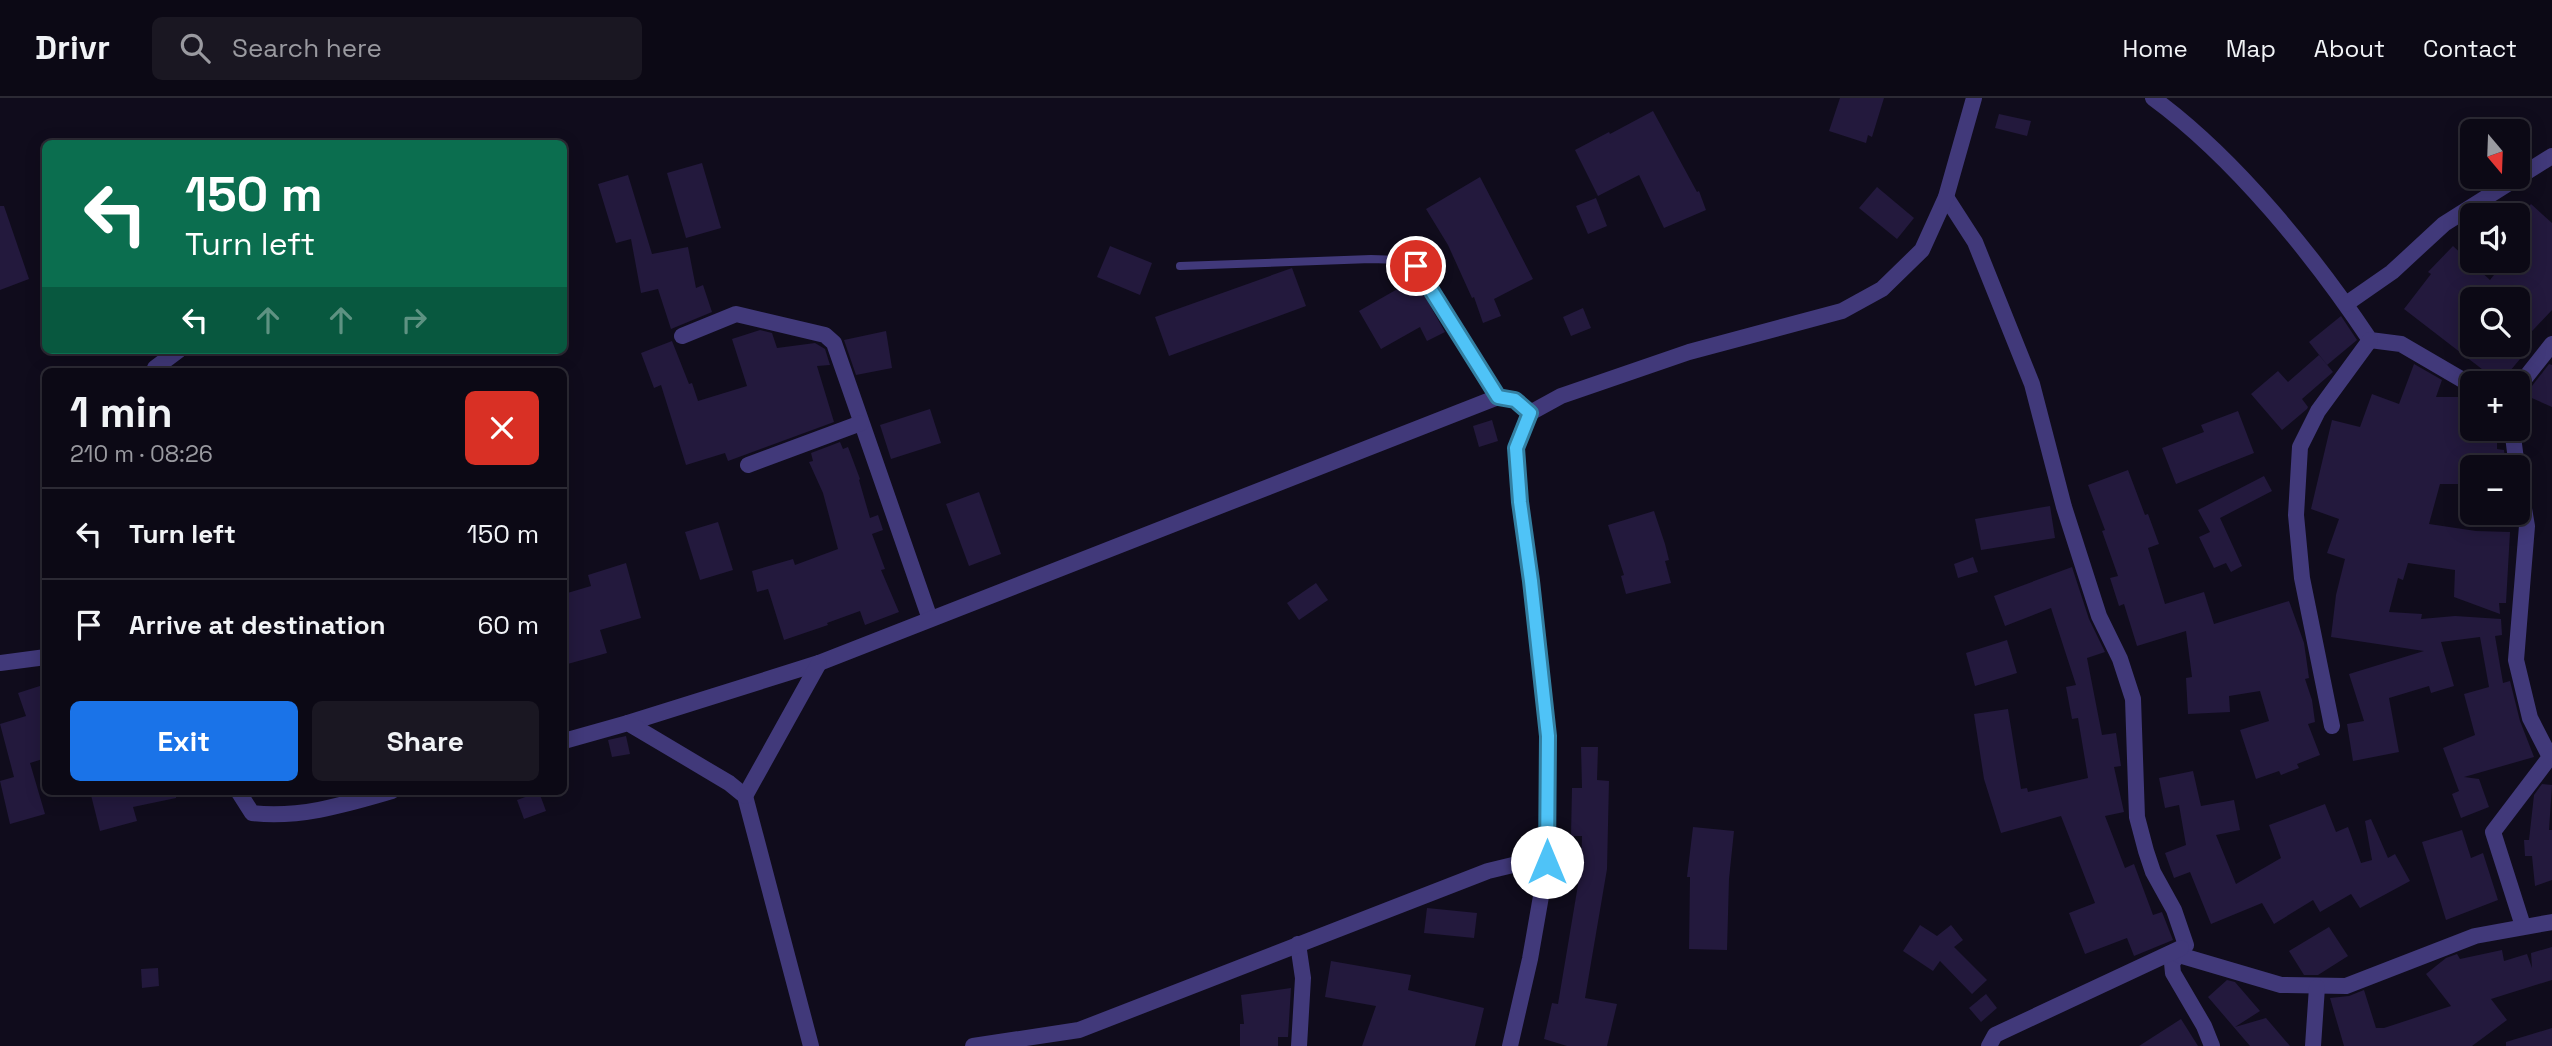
<!DOCTYPE html>
<html lang="en">
<head>
<meta charset="utf-8">
<style>
  :root { --surface:#0c0915; --page:#1a1722; --text:#f1f3f6; --muted:#9a9aa0; --line:#2c2a34; --accent:#1a73e8 }
  body { margin:0; font-family:"Space Grotesk",sans-serif; background:var(--page); color:var(--text); height:100vh; display:flex; flex-direction:column; font-size:26px; white-space:nowrap }
  * { box-sizing:border-box; margin:0 }
  p { font-size:23px; color:var(--muted) }
  .icon { flex:none; width:38px; height:38px; fill:none; stroke:currentColor; stroke-width:2; stroke-linecap:round; stroke-linejoin:round }
  .map { position:relative; flex:1; overflow:hidden }
  .sheet { position:absolute; left:42px; top:270px; width:525px; height:427px; display:flex; flex-direction:column; background:var(--surface); border-radius:10px; box-shadow:0 4px 18px #0003,0 0 0 2px var(--line) }
  .sheet>* { flex:none }
  .banner { position:absolute; left:42px; top:42px; width:525px; height:214px; border-radius:10px; box-shadow:0 4px 18px #0003,0 0 0 2px var(--line); background:#0b6e4f; color:#fff; overflow:hidden }
  .needle { width:46px; rotate:161deg }
  .buttons { position:absolute; left:2460px; top:21px; display:grid; gap:14px }
  .buttons a { display:grid; place-items:center; width:70px; height:70px; border-radius:10px; background:var(--surface); box-shadow:0 4px 18px #0003,0 0 0 2px var(--line); font-size:35px }
  .pin { position:absolute; display:grid; place-items:center; width:60px; height:60px; color:#fff; margin:-30px; border:4px solid #fff; border-radius:50%; box-shadow:0 2px 7px #0007 }
  .me { position:absolute; width:77px; margin:-38px; rotate:0deg; stroke-linejoin:round; filter:drop-shadow(0 0 5px #0008) }
  .turn { display:flex; align-items:center; gap:24px; height:147px; padding:0 28px; font-size:32px }
  .turn .icon { width:91px; height:91px; stroke-width:2.5 }
  .turn b { display:block; font-size:49px; line-height:60px }
  .lanes { display:flex; align-items:center; height:66px; padding:0 28px; background:#0003; justify-content:center; gap:35px; direction:ltr }
  .lanes .off { opacity:.35 }
  .round { display:grid; place-items:center; flex:none; width:74px; height:74px; border-radius:10px; background:var(--page) }
  .headline { display:flex; align-items:center; justify-content:space-between; height:119px; padding:0 28px }
  h1 { font-size:42px; font-weight:700; line-height:52px }
  .cta { display:flex; gap:14px; margin-top:auto; padding:14px 28px }
  .cta a { flex:1; height:80px; border-radius:10px; background:var(--accent); color:#fff; font-size:28px; font-weight:700; line-height:80px; text-align:center }
  .cta a+a { background:var(--page); color:var(--text) }
  ul { padding:0; list-style:none }
  li { display:flex; align-items:center; gap:21px; height:91px; padding:0 28px; border-top:2px solid var(--line) }
  li div { flex:1 }
  li b { display:block; font-size:26px }
  li em { font-style:normal }
  header { display:flex; align-items:center; gap:42px; box-sizing:border-box; height:98px; padding:0 35px; background:var(--surface); border-bottom:2px solid var(--line) }
  header strong { font-size:33px }
  nav { display:flex; gap:38px; margin-inline-start:auto; font-size:24px }
  .search { width:490px; height:63px; background:var(--page); display:flex; align-items:center; gap:18px; box-sizing:border-box; padding:0 24px; border-radius:10px; color:var(--muted); font-size:26px }
  .map>svg:first-child { display:block }
</style>
</head>
<body>
<header>
<strong>Drivr</strong>
<div class="search"><svg class="icon" aria-label="search" viewBox="0 0 24 24"><circle cx="10" cy="10" r="6"/><path d="M15 15l6 6"/></svg>Search here</div>
<nav><a>Home</a><a>Map</a><a>About</a><a>Contact</a></nav>
</header>
<div class="map">
<svg width="2552" height="948" viewBox="0 0 2552 948">
  <rect width="100%" height="100%" fill="#100c1c"/>
  <g fill="#23193d">
    <polygon points="1840,0 1884,0 1872,39 1868,37 1866,45 1829,33"/>
    <polygon points="1653,13 1697,94 1699,93 1706,112 1664,130 1639,77 1598,98 1575,52 1609,34 1610,36"/>
    <polygon points="1999,16 2031,23 2027,38 1995,30"/>
    <polygon points="702,65 721,130 686,140 667,75"/>
    <polygon points="628,77 652,156 688,149 696,190 703,187 712,214 671,231 658,191 641,195 631,141 616,145 598,86"/>
    <polygon points="1480,79 1533,181 1494,201 1501,218 1483,225 1474,199 1472,200 1448,147 1426,111"/>
    <polygon points="1877,89 1914,120 1897,141 1859,110"/>
    <polygon points="1596,100 1607,128 1588,136 1576,108"/>
    <polygon points="2531,106 2552,125 2552,212 2518,248 2518,201 2473,201 2473,247 2507,247 2525,255 2500,285 2404,211 2431,176 2428,174 2453,148 2490,182 2505,163 2518,163 2518,120"/>
    <polygon points="0,108 4,108 29,181 0,192"/>
    <polygon points="1110,148 1152,165 1140,197 1097,179"/>
    <polygon points="1292,170 1306,208 1169,258 1155,219"/>
    <polygon points="1415,181 1445,234 1427,243 1420,229 1381,251 1359,213"/>
    <polygon points="1583,210 1591,230 1571,238 1563,219"/>
    <polygon points="2341,218 2357,242 2327,267 2309,244"/>
    <polygon points="760,232 772,235 777,250 815,245 825,251 830,267 817,268 834,324 728,363 725,355 686,367 661,287 654,290 641,255 672,243 689,286 692,285 698,303 747,288 732,241"/>
    <polygon points="886,233 892,270 856,277 844,242"/>
    <polygon points="2319,257 2333,274 2302,301 2308,309 2307,311 2282,332 2251,296 2278,273 2288,284"/>
    <polygon points="2414,266 2442,282 2436,299 2473,299 2473,331 2497,331 2497,351 2504,352 2505,362 2505,369 2473,369 2473,386 2440,386 2429,426 2476,433 2510,434 2506,505 2499,505 2500,516 2454,499 2455,472 2408,465 2403,482 2398,480 2389,514 2422,516 2421,521 2455,518 2501,521 2502,537 2495,538 2503,585 2510,583 2520,623 2534,659 2464,679 2479,681 2489,709 2461,720 2452,696 2459,693 2443,650 2475,637 2464,596 2489,589 2480,539 2441,544 2454,588 2431,595 2429,588 2389,600 2399,654 2353,663 2347,626 2364,623 2349,576 2424,553 2331,539 2336,497 2345,461 2327,455 2339,421 2311,411 2332,322 2360,329 2372,296 2399,306"/>
    <polygon points="2549,266 2552,267 2552,309 2525,297"/>
    <polygon points="930,311 941,345 891,361 880,327"/>
    <polygon points="2238,313 2254,355 2176,386 2162,350 2204,334 2201,327"/>
    <polygon points="1492,322 1498,343 1479,349 1473,328"/>
    <polygon points="840,344 843,351 848,349 860,381 859,382 870,420 878,417 883,432 872,436 885,471 881,472 899,514 865,527 860,513 827,525 828,527 784,542 768,491 757,494 752,473 793,461 795,467 838,451 823,395 809,364 813,363 811,355"/>
    <polygon points="2128,372 2145,417 2148,416 2159,446 2148,450 2165,506 2204,494 2214,526 2289,503 2304,545 2309,580 2305,581 2312,602 2315,624 2308,626 2320,657 2297,666 2299,670 2281,677 2279,673 2256,681 2240,632 2269,623 2260,593 2229,598 2230,614 2188,616 2186,580 2192,579 2186,533 2137,548 2124,506 2119,508 2110,480 2118,478 2102,433 2105,432 2088,387"/>
    <polygon points="2264,378 2272,393 2220,420 2242,468 2231,474 2226,465 2214,470 2199,439 2210,434 2198,412"/>
    <polygon points="979,394 1001,456 969,468 946,406"/>
    <polygon points="2050,408 2055,440 1981,452 1975,421"/>
    <polygon points="1654,413 1665,446 1669,462 1665,463 1671,485 1626,496 1621,478 1624,477 1608,427"/>
    <polygon points="718,424 733,472 700,482 685,434"/>
    <polygon points="1973,459 1978,474 1958,480 1954,466"/>
    <polygon points="626,465 641,520 600,532 607,555 564,567 564,496 591,488 588,477"/>
    <polygon points="2072,469 2089,521 2105,554 2087,560 2102,637 2116,635 2121,668 2114,669 2124,714 2105,718 2125,770 2134,766 2153,817 2162,814 2173,842 2134,858 2127,840 2085,856 2069,815 2095,805 2061,718 2001,735 1984,681 1974,616 2008,611 2021,691 2027,690 2028,694 2088,680 2078,620 2072,621 2066,589 2076,587 2051,510 2005,528 1994,498"/>
    <polygon points="1316,485 1328,502 1299,522 1287,505"/>
    <polygon points="2007,542 2017,575 1975,588 1966,555"/>
    <polygon points="46,586 46,660 30,665 45,716 10,726 0,683 14,679 0,626 26,618 18,595"/>
    <polygon points="626,638 630,656 612,659 608,642"/>
    <polygon points="1581,649 1598,649 1597,682 1609,683 1607,771 1585,900 1617,906 1607,948 1567,948 1544,941 1552,905 1558,906 1581,769 1582,738 1571,738 1572,690 1582,690"/>
    <polygon points="2193,673 2201,708 2234,702 2240,732 2216,737 2236,786 2281,760 2269,727 2325,706 2336,734 2348,729 2361,765 2372,762 2365,723 2371,721 2388,760 2395,756 2410,783 2360,810 2351,796 2320,814 2313,802 2274,826 2262,805 2211,826 2190,774 2174,780 2165,755 2186,747 2179,707 2165,710 2159,680"/>
    <polygon points="2542,686 2552,687 2549,732 2552,732 2552,782 2535,788 2532,758 2525,758 2524,742 2529,742 2534,697"/>
    <polygon points="90,693 176,693 176,700 133,709 137,723 100,733"/>
    <polygon points="539,694 546,713 524,721 517,702"/>
    <polygon points="1693,729 1734,733 1729,781 1727,852 1689,851 1690,779 1687,779"/>
    <polygon points="2462,732 2471,760 2483,755 2498,802 2446,822 2422,744"/>
    <polygon points="1427,810 1477,815 1474,840 1424,835"/>
    <polygon points="1920,827 1937,838 1951,827 1963,842 1954,849 1987,882 1972,896 1940,863 1933,873 1903,853"/>
    <polygon points="2329,829 2348,858 2318,877 2304,877 2289,853"/>
    <polygon points="2552,849 2552,882 2491,901 2507,922 2472,948 2344,948 2330,900 2349,898 2364,892 2376,930 2384,930 2451,908 2426,876 2446,860 2457,856 2460,861 2502,852 2504,863 2527,856 2532,870 2531,855"/>
    <polygon points="1331,863 1411,877 1408,892 1484,910 1475,948 1362,948 1376,908 1325,899"/>
    <polygon points="158,870 159,888 142,890 141,871"/>
    <polygon points="2227,882 2235,884 2260,913 2235,929 2266,920 2290,948 2250,948 2208,899"/>
    <polygon points="1291,890 1288,939 1278,939 1278,948 1240,948 1240,926 1244,926 1241,897"/>
    <polygon points="1986,896 1997,910 1981,924 1969,910"/>
    <polygon points="2181,921 2198,948 2139,948"/>
    <polygon points="2552,930 2552,948 2506,948 2506,944"/>
  </g>
  <g fill="none" stroke-linecap="round" stroke-linejoin="round">
    <polyline stroke="#41397a" stroke-width="8" points="1180,168 1371,161 1400,162 1416,168 1498,299"/>
    <g stroke="#41397a" stroke-width="16">
      <path d="M2153,0C2235,60 2314,158 2370,242L2401,246L2473,288"/>
      <polyline points="1946,99 1975,144 2032,286 2064,409 2099,518 2120,561 2133,601 2137,719 2146,753 2153,774 2174,812 2186,847 2172,865 2173,875 2204,928 2212,948"/>
      <polyline points="2346,206 2392,174 2444,126 2552,58"/>
      <polyline points="682,238 736,216 825,237 834,245 930,521"/>
      <polyline points="154,273 155,270 179,252"/>
      <polyline points="2518,289 2552,246"/>
      <polyline points="2512,331 2517,369"/>
      <polyline points="748,367 861,325"/>
      <polyline points="2518,376 2527,428 2516,562 2530,620 2550,659 2493,734 2523,828"/>
      <polyline points="0,565 46,559"/>
      <polyline points="628,625 819,565 1498,299 1515,302 1530,315"/>
      <polyline points="2332,628 2302,480 2296,417 2300,349 2318,313 2370,242"/>
      <polyline points="564,643 628,625 729,685 745,698 811,948"/>
      <path d="M238,693L252,715C299,721 347,706 392,693"/>
      <polyline points="745,698 819,565"/>
      <polyline points="1298,846 1303,880 1299,948"/>
      <polyline points="2179,857 2281,887 2346,888 2475,838 2552,824"/>
      <polyline points="973,948 1079,932 1488,773 1517,766 1547,764"/>
      <polyline points="1510,948 1530,861 1547,764 1548,638 1531,483 1520,404 1516,350 1530,315 1561,298 1689,254 1842,213 1882,191 1922,152 1946,99 1974,0"/>
      <polyline points="1989,948 1995,937 2181,850"/>
      <polyline points="2313,948 2317,889"/>
    </g>
  </g>
  <g fill="none" stroke-linecap="round" stroke-linejoin="round">
    <defs>
      <polyline id="route" points="1416,168 1498,299 1515,302 1530,315 1516,350 1520,404 1531,483 1548,638 1547,764"/>
    </defs>
    <use href="#route" stroke="#337fa1" stroke-width="18"/>
    <use href="#route" stroke="#4fc3f7" stroke-width="12"/>
  </g>
</svg>
<div class="buttons">
<a><svg class="needle" viewBox="-14 -14 28 28"><path d="M0-13l5 13h-10z" fill="#e53935"/><path d="M0 13l5-13h-10z" fill="#9a9aa0"/></svg></a>
<a><svg class="icon" aria-label="sound" viewBox="0 0 24 24"><path d="M4 9h4l5-4v14l-5-4H4zM17 9q2 3 0 6"/></svg></a>
<a><svg class="icon" aria-label="search" viewBox="0 0 24 24"><circle cx="10" cy="10" r="6"/><path d="M15 15l6 6"/></svg></a>
<a>+</a>
<a>−</a>
</div>
<div class="pin" style="left:1416px;top:168px;background:#d93025"><svg class="icon" aria-label="arrive" viewBox="0 0 24 24"><path d="M6 21V4h12l-3 4 3 4H6"/></svg></div>
<svg class="me" style="left:1547px;top:764px" viewBox="-20 -20 40 40"><circle r="19" fill="#fff"/><path d="M0-13L10 11 0 6-10 11z" fill="#4fc3f7"/></svg>
<div class="banner">
<div class="turn"><svg class="icon" aria-label="left" viewBox="0 0 24 24"><path d="M17 20v-9H6M10 6l-5 5 5 5"/></svg><div><b>150 m</b>Turn left</div></div>
<div class="lanes"><svg class="icon" aria-label="left" viewBox="0 0 24 24"><path d="M17 20v-9H6M10 6l-5 5 5 5"/></svg><svg class="icon off" aria-label="ahead" viewBox="0 0 24 24"><path d="M12 20V5M6 11l6-6 6 6"/></svg><svg class="icon off" aria-label="ahead" viewBox="0 0 24 24"><path d="M12 20V5M6 11l6-6 6 6"/></svg><svg class="icon off" aria-label="right" viewBox="0 0 24 24"><path d="M7 20v-9h11M14 6l5 5-5 5"/></svg></div>
</div>
<section class="sheet">
<div class="headline"><div><h1>1 min</h1><p>210 m · 08:26</p></div><a class="round" style="background:#d93025;color:#fff"><svg class="icon" aria-label="close" viewBox="0 0 24 24"><path d="M6 6l12 12M18 6L6 18"/></svg></a></div>
<ul>
<li><svg class="icon" aria-label="left" viewBox="0 0 24 24"><path d="M17 20v-9H6M10 6l-5 5 5 5"/></svg><div><b>Turn left</b></div><em>150 m</em></li>
<li><svg class="icon" aria-label="arrive" viewBox="0 0 24 24"><path d="M6 21V4h12l-3 4 3 4H6"/></svg><div><b>Arrive at destination</b></div><em>60 m</em></li>
</ul>
<div class="cta"><a>Exit</a><a>Share</a></div>
</section>
</div>
</body>
</html>
